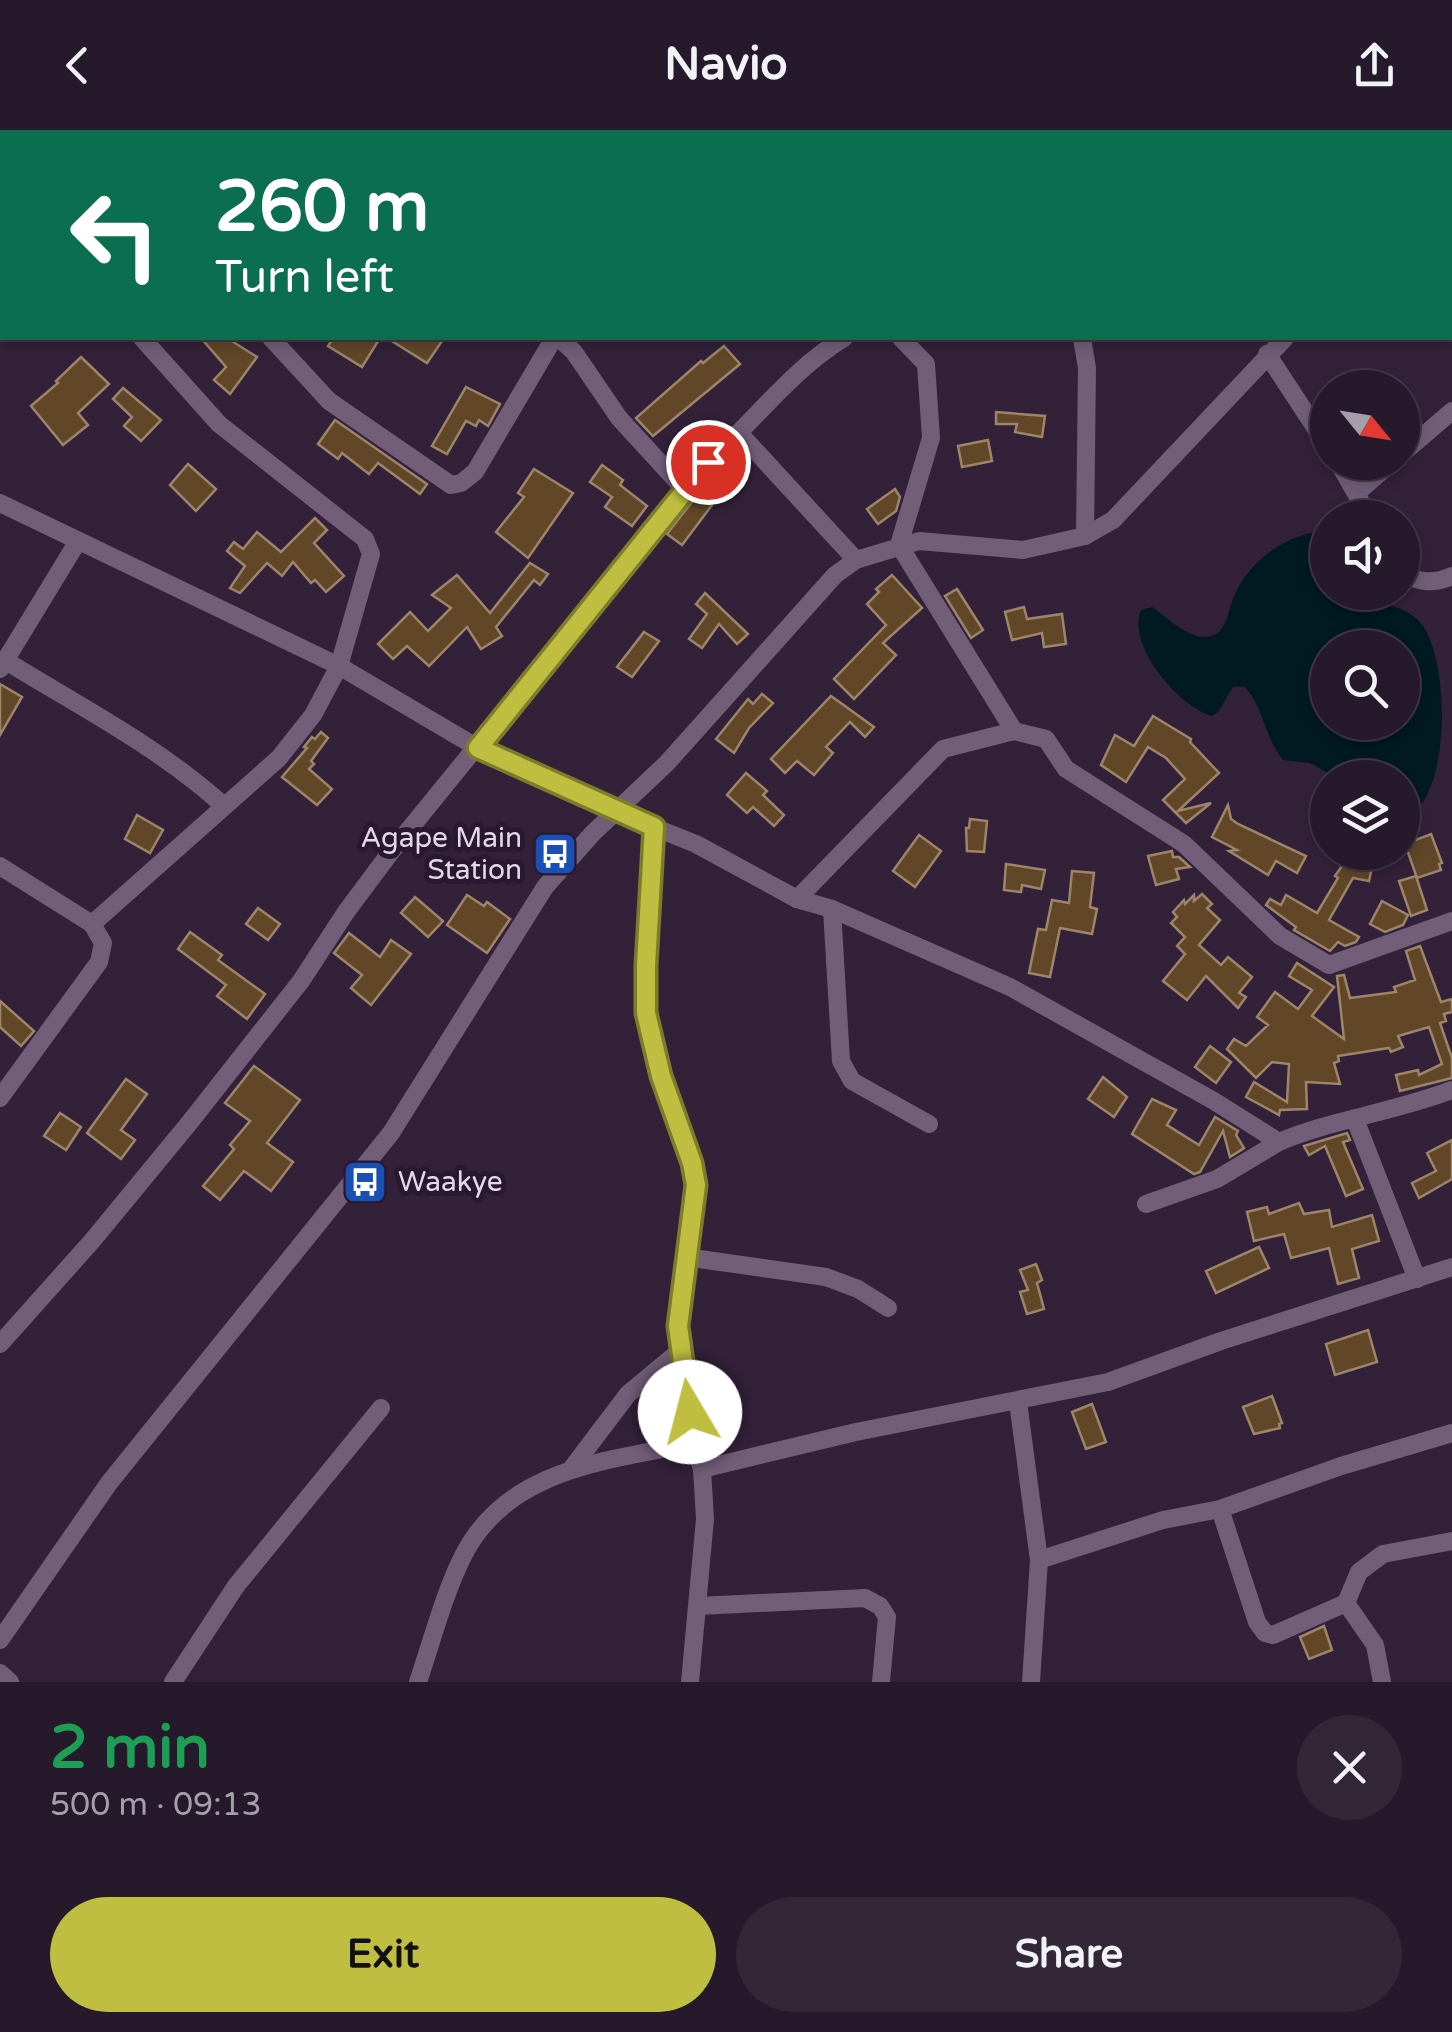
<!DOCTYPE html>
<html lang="en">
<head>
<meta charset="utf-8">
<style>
  :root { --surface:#26192b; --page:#322637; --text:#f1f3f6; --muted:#a4a0a9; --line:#423847; --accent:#c0be40 }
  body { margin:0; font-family:"Varela Round",sans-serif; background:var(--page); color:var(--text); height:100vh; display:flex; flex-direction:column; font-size:38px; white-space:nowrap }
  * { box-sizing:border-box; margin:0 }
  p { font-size:32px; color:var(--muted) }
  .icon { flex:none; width:55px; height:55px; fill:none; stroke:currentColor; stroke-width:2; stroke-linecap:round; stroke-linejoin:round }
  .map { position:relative; height:1552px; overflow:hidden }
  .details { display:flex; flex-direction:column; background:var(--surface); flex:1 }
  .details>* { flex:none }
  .guide { position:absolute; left:0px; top:0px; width:1452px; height:210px; box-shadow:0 5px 15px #0003,0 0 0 2px var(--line); background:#0b6e4f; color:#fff; overflow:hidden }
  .needle { width:65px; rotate:120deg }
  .tools { position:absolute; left:1310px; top:240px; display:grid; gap:20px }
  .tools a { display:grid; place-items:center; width:110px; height:110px; border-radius:50%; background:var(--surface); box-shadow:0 5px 15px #0003,0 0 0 2px var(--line); font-size:50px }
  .pin { position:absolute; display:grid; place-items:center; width:85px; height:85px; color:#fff; margin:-42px; border:5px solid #fff; border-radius:50%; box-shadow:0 2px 10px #0007 }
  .me { position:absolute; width:110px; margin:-55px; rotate:352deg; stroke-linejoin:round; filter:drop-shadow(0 0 8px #0008) }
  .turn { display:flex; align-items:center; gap:35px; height:210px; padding:0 50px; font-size:45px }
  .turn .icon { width:130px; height:130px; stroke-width:2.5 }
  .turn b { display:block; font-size:70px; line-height:85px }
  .round { display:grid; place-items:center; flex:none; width:105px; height:105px; border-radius:52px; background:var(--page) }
  .overview { display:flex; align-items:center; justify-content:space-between; height:170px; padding:0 50px }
  h1 { font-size:60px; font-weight:700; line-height:75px; color:#1e9e55 }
  .cta { display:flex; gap:20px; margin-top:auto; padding:20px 50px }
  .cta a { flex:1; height:115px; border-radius:60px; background:var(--accent); color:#111; font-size:40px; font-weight:700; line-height:115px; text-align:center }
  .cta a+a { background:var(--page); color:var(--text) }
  header { display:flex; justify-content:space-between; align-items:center; height:130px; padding:0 50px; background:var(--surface); font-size:45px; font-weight:700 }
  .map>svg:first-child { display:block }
</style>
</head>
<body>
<header><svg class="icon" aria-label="back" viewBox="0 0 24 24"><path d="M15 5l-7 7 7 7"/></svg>Navio<svg class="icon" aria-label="share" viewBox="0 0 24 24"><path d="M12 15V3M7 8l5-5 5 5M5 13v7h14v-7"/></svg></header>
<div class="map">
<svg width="1452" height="1552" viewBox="0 0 1452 1552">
  <rect width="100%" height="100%" fill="#332139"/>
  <path fill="#011921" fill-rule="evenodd" d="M1327,401L1328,462L1365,463L1368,470C1386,474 1404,477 1418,490C1452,523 1452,677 1403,687L1402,648L1335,647L1310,633L1283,630C1265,608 1264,579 1245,557H1233L1218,582L1212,586C1179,577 1126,515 1141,480L1152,477C1168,488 1193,514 1214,505C1227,500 1229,476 1235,464C1252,428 1288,403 1327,401ZM1328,518H1402V592H1328Z"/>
  <g fill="#614728" stroke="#9d856a" stroke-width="2.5">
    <polygon points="201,208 227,208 257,227 230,264 214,250 226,237"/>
    <polygon points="333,208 380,208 362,237 328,216"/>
    <polygon points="387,208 444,208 427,233"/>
    <polygon points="724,216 740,234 653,306 636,288 701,231 703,233"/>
    <polygon points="81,227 109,254 78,283 88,295 63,315 31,276 58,253 56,251"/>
    <polygon points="466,257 500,274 488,296 479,290 476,296 466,291 447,324 432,316"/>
    <polygon points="123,258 161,290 141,311 124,296 132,287 113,269"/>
    <polygon points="996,282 1045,286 1042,307 1015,302 1017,294 996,294"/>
    <polygon points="335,290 427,354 420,364 378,333 369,344 342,323 338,329 318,314"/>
    <polygon points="988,310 992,331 962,337 958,316"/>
    <polygon points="188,334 216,359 196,381 170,355"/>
    <polygon points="602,335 623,350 620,355 647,376 632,396 605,377 612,367 590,352"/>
    <polygon points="534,339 573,363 528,428 496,402 524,367 518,363"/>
    <polygon points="895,359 900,367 896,381 878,394 867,379"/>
    <polygon points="698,364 712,375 682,415 667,404"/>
    <polygon points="315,388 327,400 314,413 344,446 326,462 315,450 311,453 293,432 282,446 267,433 240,463 230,458 245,436 227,421 234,412 243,419 257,402 281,422"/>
    <polygon points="530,433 548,444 540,455 534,450 496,497 502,506 481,519 467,497 429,536 407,516 393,529 378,514 410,482 428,501 451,478 432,465 457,445 490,483"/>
    <polygon points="892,445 922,478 883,513 896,525 854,569 834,549 886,495 867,474 879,462 876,459"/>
    <polygon points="957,459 983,500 971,508 945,466"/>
    <polygon points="705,463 748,504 737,514 719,494 702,518 689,509 707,484 696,474"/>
    <polygon points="1024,477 1027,489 1062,484 1066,514 1044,517 1042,503 1012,510 1005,482"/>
    <polygon points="644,502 659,511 632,547 617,537"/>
    <polygon points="0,554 22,567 0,605"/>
    <polygon points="762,564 773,573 749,598 734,623 716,609 748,569 753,574"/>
    <polygon points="831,566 874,597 865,607 850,592 826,617 833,623 814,645 797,631 785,643 771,629"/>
    <polygon points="1153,586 1191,609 1190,612 1219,643 1178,681 1211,673 1186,693 1163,670 1185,649 1166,628 1148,617 1126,652 1101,635 1115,605 1134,616"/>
    <polygon points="321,602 328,608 311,631 314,634 309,639 332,659 317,675 282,647 307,618 304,617 312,607 315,609"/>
    <polygon points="746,643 767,661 763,665 784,685 774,696 753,677 747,683 727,665"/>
    <polygon points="1228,675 1231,689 1238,694 1306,726 1297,743 1276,731 1268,745 1229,721 1237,720 1212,707"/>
    <polygon points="137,685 163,700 150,723 125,709"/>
    <polygon points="970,689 987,691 984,722 967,721 966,698 969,698"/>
    <polygon points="1431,704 1442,733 1439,734 1441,740 1417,748 1405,714"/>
    <polygon points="919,705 941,721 915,757 893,741"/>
    <polygon points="1172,721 1173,727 1179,727 1190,737 1176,739 1179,749 1156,755 1148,726"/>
    <polygon points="1338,722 1354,722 1364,729 1361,735 1372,737 1369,751 1353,748 1329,790 1359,807 1356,812 1345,816 1338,812 1330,821 1294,800 1296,797 1266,775 1270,769 1281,775 1286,765 1317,783 1338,748 1335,746 1342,736 1334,731"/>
    <polygon points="1006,734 1045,740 1041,759 1022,755 1021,762 1004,760"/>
    <polygon points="1072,741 1094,743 1090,777 1097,779 1092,804 1060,798 1050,847 1029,843 1038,799 1046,800 1052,770 1069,773"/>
    <polygon points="1416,746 1427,780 1411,786 1399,751"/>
    <polygon points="1202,764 1212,774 1207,778 1220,790 1199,815 1221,835 1228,827 1252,847 1239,863 1246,867 1238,878 1206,846 1187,870 1163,851 1185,824 1177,816 1185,807 1171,793 1177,787 1173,782 1184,770 1185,774 1194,765 1194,771"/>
    <polygon points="467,765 484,776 487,772 510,789 487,823 447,795"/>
    <polygon points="415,767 443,791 428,807 401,783"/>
    <polygon points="1382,771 1408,785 1403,795 1385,802 1370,794"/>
    <polygon points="258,778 280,794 268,810 246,794"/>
    <polygon points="190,802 222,825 218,830 265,864 247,889 217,866 226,855 178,819"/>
    <polygon points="349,803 380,827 391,810 411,824 371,875 351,858 362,845 334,823"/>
    <polygon points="1420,816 1441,872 1452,869 1452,882 1444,884 1446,891 1440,893 1452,928 1452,948 1400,961 1396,945 1418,940 1419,945 1442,934 1429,897 1398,906 1403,917 1391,922 1389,918 1338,926 1339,931 1334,933 1340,954 1306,952 1307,979 1280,980 1279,985 1246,967 1254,952 1287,972 1289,934 1272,932 1256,948 1227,919 1234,909 1246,916 1268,895 1257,887 1275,862 1298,879 1312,860 1289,846 1297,833 1334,857 1312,886 1344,909 1337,846 1344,845 1350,868 1396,862 1394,857 1415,850 1406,821"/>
    <polygon points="0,871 34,901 21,916 0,897"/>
    <polygon points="1210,916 1231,932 1216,953 1195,937"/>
    <polygon points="254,936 300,970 267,1013 293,1032 271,1061 244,1041 220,1070 203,1056 234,1019 230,1015 250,991 225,973"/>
    <polygon points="1103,947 1127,967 1114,987 1088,969"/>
    <polygon points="126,949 147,964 121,1000 135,1010 121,1029 87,1003"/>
    <polygon points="1152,969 1176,980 1167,995 1199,1015 1215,987 1238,1001 1236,1005 1244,1018 1230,1027 1223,1001 1200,1042 1194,1044 1132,1004"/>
    <polygon points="60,983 81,997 66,1020 44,1006"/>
    <polygon points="1347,1003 1350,1010 1343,1012 1363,1059 1346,1066 1325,1016 1309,1025 1304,1016"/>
    <polygon points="1452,1010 1452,1049 1419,1068 1412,1053 1436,1041 1427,1023"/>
    <polygon points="1299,1073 1304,1084 1329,1080 1332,1097 1372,1085 1379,1111 1352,1119 1359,1148 1338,1154 1329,1118 1291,1128 1284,1104 1254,1111 1247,1082 1267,1077 1269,1084"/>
    <polygon points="1259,1117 1269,1138 1216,1163 1206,1141"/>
    <polygon points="1036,1134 1042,1150 1037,1153 1044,1179 1027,1184 1020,1162 1028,1160 1020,1140"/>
    <polygon points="1368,1200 1377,1232 1335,1245 1326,1214"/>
    <polygon points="1272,1266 1282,1293 1279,1294 1280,1298 1254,1304 1243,1277"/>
    <polygon points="1092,1274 1106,1312 1086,1319 1072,1282"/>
    <polygon points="1324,1496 1332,1520 1309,1529 1300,1507"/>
  </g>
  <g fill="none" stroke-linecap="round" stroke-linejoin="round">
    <g stroke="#725e79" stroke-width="18">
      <polyline points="251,0 255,2"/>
      <polyline points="754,0 756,2"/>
      <polyline points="1010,0 1011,2"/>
      <polyline points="543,2 545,0"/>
      <polyline points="944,2 948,0"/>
      <polyline points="0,10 2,13"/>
      <polyline points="1450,50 1452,48"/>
      <polyline points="0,67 2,64"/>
      <polyline points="271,208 329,271 451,355 461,353 475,342 554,208"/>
      <polyline points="559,208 574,222 619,288 685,360"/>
      <polyline points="901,208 926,234 931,308 899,415 1014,601 1046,609 1066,639 1184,714 1280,806 1329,835 1452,791"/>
      <polyline points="1082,208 1087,238 1085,406"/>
      <polyline points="1267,224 1328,317"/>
      <polyline points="740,304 856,430"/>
      <polyline points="1402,324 1452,281"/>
      <polyline points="1338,332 1370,388"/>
      <polyline points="1358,362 1392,332"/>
      <path d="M0,373L339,536L478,618L616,682L696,714L797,769L832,779L1010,857L1214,971L1279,1012C1334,989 1395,982 1452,960"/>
      <path d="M1402,443C1420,453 1434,454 1452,446"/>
      <path d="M6,531C79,576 159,617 224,676"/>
      <polyline points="0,539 78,411"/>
      <polyline points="654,697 646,835 646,883 661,946 692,1033 696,1055 678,1196 694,1313 702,1339 705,1389 690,1552"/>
      <polyline points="0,736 92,794 103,813 99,832 0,968"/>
      <polyline points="797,769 943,619 1014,601"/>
      <polyline points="832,779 841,931 852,951 929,994"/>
      <polyline points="92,794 279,628 313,585 339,536 371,424 365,409 219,294 142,208"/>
      <polyline points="1355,989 1417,1149"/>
      <polyline points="1146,1074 1217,1049 1279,1012"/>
      <polyline points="685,1127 826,1147 858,1159 888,1178"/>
      <path d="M0,1214L92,1111L190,992L301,851L346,782L390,723L708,332C754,292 792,239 844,208"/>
      <polyline points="1018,1272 1039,1430 1031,1552"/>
      <polyline points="572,1338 628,1264 681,1220"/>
      <polyline points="702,1339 856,1302 1108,1252 1221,1211 1452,1137"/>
      <polyline points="1220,1379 1257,1492 1265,1503 1273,1505 1346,1473"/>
      <polyline points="1039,1430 1163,1390 1220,1379 1341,1336 1452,1303"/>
      <polyline points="698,1476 865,1468 880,1476 887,1487 881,1552"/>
      <polyline points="0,1510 109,1353 391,1003 545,757 593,703 667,633 835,445 856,430 919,411 1023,420 1085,406 1113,390 1285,208"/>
      <polyline points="0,1543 10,1552"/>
      <polyline points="173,1552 236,1456 381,1278"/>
      <path d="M418,1552C432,1511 443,1467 462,1428C506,1338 607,1331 694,1313"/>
      <polyline points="1382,1552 1375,1515 1346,1473 1359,1442 1383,1424 1452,1411"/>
    </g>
  </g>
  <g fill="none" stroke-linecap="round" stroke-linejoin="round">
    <defs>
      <polyline id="route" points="690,1282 678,1196 696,1055 692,1033 661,946 646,883 646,835 654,697 478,618 708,332"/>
    </defs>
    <use href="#route" stroke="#7d7c2a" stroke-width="25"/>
    <use href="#route" stroke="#c0be40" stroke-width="18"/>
  </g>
  <defs>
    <symbol id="bus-square" viewBox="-11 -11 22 22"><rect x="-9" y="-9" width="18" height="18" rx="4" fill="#1a4fb4" stroke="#29182f"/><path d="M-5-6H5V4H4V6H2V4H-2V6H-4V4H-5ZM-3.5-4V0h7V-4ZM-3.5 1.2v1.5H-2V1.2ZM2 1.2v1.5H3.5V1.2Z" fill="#fff"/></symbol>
  </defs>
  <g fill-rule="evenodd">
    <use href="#bus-square" x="530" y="699" width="50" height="50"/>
    <use href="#bus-square" x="340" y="1027" width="50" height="50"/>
  </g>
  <g text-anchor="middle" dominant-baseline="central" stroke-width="10" stroke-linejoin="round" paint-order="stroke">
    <g font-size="28" fill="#e4d9e8" stroke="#29182f" text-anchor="end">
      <text x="522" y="708">Agape Main<tspan x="522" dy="32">Station</tspan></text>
      <text x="398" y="1052" text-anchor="start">Waakye</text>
    </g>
  </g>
</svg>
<div class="tools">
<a><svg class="needle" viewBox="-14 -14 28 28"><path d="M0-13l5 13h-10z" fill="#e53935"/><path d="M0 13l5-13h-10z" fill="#a4a0a9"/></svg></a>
<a><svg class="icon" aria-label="sound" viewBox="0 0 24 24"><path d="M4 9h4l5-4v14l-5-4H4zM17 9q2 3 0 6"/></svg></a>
<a><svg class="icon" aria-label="search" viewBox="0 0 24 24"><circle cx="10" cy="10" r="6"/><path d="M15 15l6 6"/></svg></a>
<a><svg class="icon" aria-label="layers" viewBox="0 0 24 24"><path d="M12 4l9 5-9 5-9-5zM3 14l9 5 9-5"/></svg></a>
</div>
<div class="pin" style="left:708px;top:332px;background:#d93025"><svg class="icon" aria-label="arrive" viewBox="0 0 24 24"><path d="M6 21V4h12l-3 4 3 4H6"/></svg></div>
<svg class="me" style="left:690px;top:1282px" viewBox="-20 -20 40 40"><circle r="19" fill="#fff"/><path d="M0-13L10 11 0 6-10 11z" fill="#c0be40"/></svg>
<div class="guide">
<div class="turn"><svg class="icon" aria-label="left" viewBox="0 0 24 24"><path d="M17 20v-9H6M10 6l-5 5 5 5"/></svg><div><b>260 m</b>Turn left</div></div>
</div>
</div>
<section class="details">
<div class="overview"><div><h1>2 min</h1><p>500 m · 09:13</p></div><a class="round"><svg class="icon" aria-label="close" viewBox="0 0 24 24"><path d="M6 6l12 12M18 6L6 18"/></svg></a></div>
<div class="cta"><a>Exit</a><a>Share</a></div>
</section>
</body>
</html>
